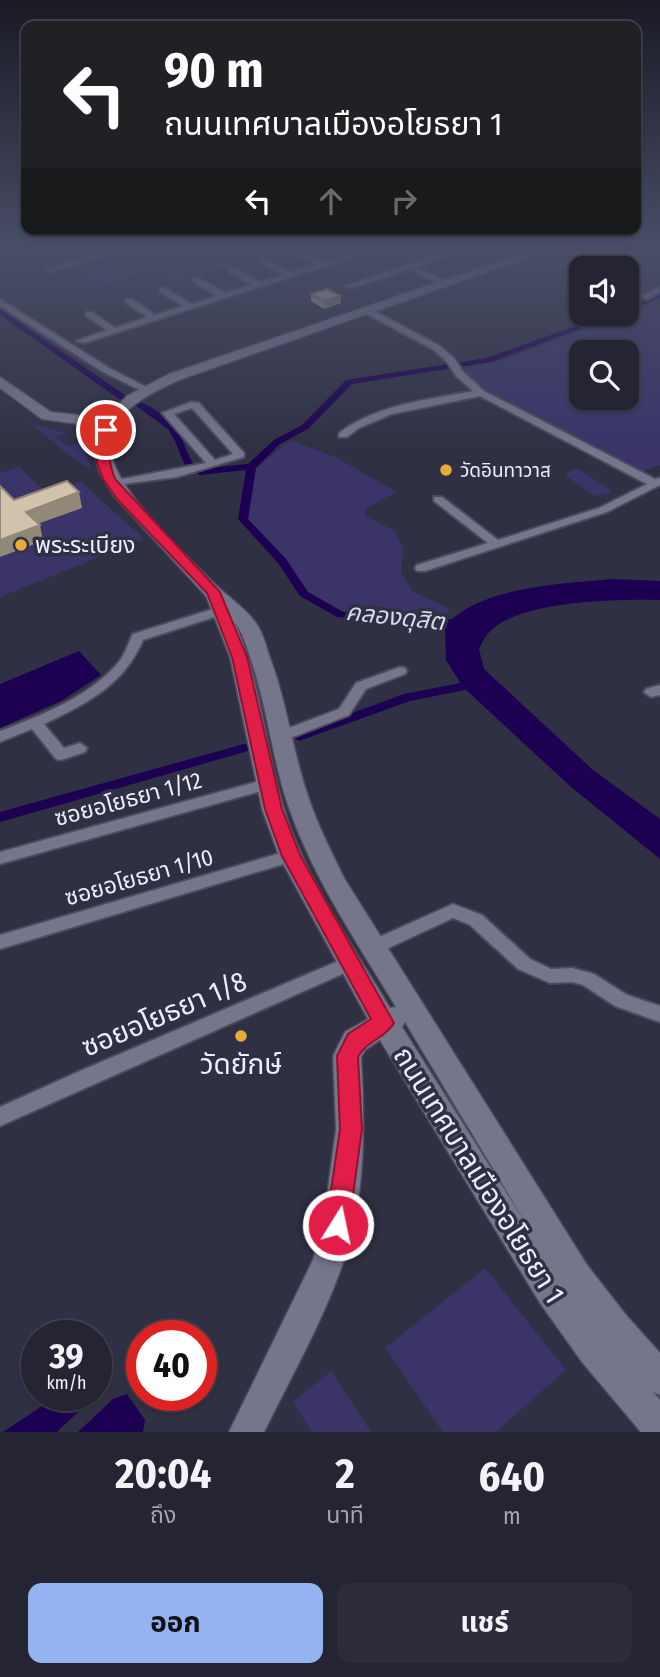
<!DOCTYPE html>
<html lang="th">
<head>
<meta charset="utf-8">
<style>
  :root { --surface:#242433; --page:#2c2c3b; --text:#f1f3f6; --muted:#a3a4ac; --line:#41414e; --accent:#95b2f1 }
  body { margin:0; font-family:"Fira Sans Condensed","Noto Sans Thai",sans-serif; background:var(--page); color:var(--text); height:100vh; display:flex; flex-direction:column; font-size:26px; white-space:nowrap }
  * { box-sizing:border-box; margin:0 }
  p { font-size:23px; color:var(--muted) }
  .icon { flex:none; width:38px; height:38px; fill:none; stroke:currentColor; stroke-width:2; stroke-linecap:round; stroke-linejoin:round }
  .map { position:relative; height:1432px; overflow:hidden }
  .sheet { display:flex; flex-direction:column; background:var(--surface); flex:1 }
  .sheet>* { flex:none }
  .hud { position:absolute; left:21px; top:21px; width:620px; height:214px; border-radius:14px; box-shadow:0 2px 5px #0004,0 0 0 2px var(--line); background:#202124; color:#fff; overflow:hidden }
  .controls { position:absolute; left:569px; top:256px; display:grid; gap:14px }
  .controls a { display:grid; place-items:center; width:70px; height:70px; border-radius:14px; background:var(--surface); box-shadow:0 2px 5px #0004,0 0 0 2px var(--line); font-size:35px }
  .speed { position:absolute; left:21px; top:1320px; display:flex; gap:14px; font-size:35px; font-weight:700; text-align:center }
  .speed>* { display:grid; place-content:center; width:91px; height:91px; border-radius:50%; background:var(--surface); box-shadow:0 2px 5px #0004,0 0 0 2px var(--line); line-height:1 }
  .speed small { font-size:18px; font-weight:400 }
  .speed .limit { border:10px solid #d22; background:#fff; color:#111 }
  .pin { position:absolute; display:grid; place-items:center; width:60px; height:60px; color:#fff; margin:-30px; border:4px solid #fff; border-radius:50%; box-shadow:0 2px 7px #0007 }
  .me { position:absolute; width:77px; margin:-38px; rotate:10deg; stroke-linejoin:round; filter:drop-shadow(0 0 5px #0008) }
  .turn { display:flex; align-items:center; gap:24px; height:147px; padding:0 28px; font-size:32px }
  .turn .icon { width:91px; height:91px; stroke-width:2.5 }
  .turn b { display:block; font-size:49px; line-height:60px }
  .lanes { display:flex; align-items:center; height:66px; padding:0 28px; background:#0003; justify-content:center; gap:35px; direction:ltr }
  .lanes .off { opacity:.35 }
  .eta { display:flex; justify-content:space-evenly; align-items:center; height:119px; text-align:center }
  .eta b { font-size:42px; font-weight:700; line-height:49px }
  .action { display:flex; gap:14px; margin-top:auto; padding:14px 28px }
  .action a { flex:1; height:80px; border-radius:14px; background:var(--accent); color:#111; font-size:28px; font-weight:700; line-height:80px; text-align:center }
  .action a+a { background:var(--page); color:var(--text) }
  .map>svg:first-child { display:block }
</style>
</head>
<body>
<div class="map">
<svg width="660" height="1432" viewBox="0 0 660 1432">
  <rect width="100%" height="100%" fill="#303044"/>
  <g fill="#3a3469" fill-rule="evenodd">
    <polygon points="173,249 185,254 178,249 228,249 146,273 128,262"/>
    <polygon points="235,249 259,249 267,254 265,256 173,281 157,273"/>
    <polygon points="126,263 144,273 95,288 77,277"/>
    <path d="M651,305L660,309V465L642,471L634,469L483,392L459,370L506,359ZM581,352H626V397H581Z"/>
    <path d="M29,423L67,433L56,437L68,446L82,441L91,468C77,465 45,433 29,423Z"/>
    <polygon points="291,440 337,458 397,492 365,509 365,516 394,530 403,548 401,573 412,591 450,609 443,617 343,611 308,592 285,560 247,519 256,468"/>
    <polygon points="19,467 47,493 80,481 144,539 0,597 0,473"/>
    <polygon points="574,469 580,470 611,490 610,493 595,496 565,475"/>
    <polygon points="485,1268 566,1370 496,1432 443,1432 385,1348"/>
    <polygon points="331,1371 371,1432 312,1432 293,1402"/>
  </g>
  <g fill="#1c0153">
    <path d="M612,579L660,581V600C619,599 513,600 487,635C484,639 481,645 479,649L484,669L593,770L660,819V859L571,787L463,687L446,660L445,626C480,586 562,584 612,579Z"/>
    <polygon points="79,651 101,675 61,701 0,728 0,684"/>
    <polygon points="96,1382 101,1385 97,1394 57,1432 3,1432 59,1395 96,1395"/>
    <polygon points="127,1394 145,1420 143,1432 78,1432 113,1399"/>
  </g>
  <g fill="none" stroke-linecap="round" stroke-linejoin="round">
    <g fill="#1c0153" fill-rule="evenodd">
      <polygon points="660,293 660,298 626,313 626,308"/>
      <polygon points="0,309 125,395 125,399 119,399 0,315"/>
      <polygon points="612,313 624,313 491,362 352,384 308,429 280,444 256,468 248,519 286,559 308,592 343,612 464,620 468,621 470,623 468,625 337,617 300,596 278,563 238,519 246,470 200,475 195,472 200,469 248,464 274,440 302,425 346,380 486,358"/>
      <path d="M136,402C144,402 150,406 157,411C185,429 180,444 196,468L194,470H188L186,468L175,441L168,429L136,406Z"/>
      <polygon points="476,680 482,684 480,687 410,701 299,741 293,737 295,734 404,694"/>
      <polygon points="244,744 248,745 250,748 248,751 0,822 0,812"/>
    </g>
    <defs>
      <g id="street">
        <polygon points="0,249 12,249 0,253"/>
        <polygon points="115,249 129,249 49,272 45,270"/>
        <polygon points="292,249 304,252 328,249 310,256 324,262 366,249 379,249 84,343 76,341 107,330 86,316 86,312 92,312 115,328 147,317 126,303 126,299 132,299 155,315 183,306 160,292 160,288 166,288 191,304 217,296 193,282 193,278 199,278 225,293 252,285 229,272 229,268 235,268 260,282 284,275 261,263 261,259 267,259 291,272 316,265 292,253"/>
        <polygon points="454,249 467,249 417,267 448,282 448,286 442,286 410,269 352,288 345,286"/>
        <polygon points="660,286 660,292 647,299 643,296"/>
        <polygon points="0,299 109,368 150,389 142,391 103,372 0,306"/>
        <path d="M363,308H369L440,346L454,358L463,372L484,391L655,479L660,478V485L607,512L425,571H417L415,568L417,565L488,543L434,501V497H442L498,540L599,508L647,484L480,396L392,414L359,428L347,437H339V433C378,404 427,400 473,391L456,376L447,362L434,350L363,312Z"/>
        <path d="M191,402L199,403L244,453V457L177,477L108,486L107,484L112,481L206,463L162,413ZM192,408L233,454L215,460L174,414Z"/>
        <path d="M229,604L233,605L235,608L233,611L143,640C124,685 86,704 44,724L64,748L80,743L87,748L85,752L61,760L56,759L32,729L0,742V731C40,716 89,697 118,663C125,655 128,643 133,634Z"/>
        <polygon points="400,667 405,668 407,671 405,674 366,689 349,715 283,741 276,736 278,732 339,709 356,683"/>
        <polygon points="660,685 660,695 651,697 644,692 646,689"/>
        <polygon points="267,779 272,780 274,784 272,788 0,864 0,852"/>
        <polygon points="291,850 297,852 299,856 297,860 0,949 0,935"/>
        <polygon points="453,904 482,915 530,959 551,969 572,968 594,974 627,995 660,1006 660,1022 615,1006 583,985 572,982 550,983 518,969 470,925 453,918 380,952 374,954 368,952 365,947 368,942"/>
        <polygon points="350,956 356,958 359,963 356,968 0,1126 0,1107 80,1071"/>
      </g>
      <path id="secondary" d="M535,249H553L179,380C151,393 106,413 111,452C116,491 188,558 218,587C231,599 245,608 256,623C263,633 266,646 270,658C287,702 292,750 308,796C317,824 331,851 344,878L587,1265L626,1315L660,1353V1395L653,1392L660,1400V1432H641L582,1362L540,1303L380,1040L365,1050L361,1057C365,1125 366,1197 343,1263C323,1321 291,1377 264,1432H229L313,1260L323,1225L336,1129L333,1056L345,1032L368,1019L279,856L262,809L230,657L206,596L114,496L99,471L94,449L100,427L42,419L0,388V377L51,412L106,418L127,396L169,374ZM235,623C243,633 246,645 250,657C266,702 271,750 285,796C309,872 355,939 396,1007L390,1008C352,944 306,880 284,809C265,747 261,683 235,623ZM405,1022L530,1230L402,1027Z"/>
    </defs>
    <use href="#street" stroke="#4b4b5c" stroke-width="4"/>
    <use href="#secondary" stroke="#4b4b5c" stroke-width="3"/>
    <use href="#street" fill="#75758c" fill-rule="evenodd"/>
    <use href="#secondary" fill="#75758c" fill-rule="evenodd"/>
  </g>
  <polygon fill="#b4a893" points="311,294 341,303 324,309 311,301"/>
  <g fill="#928878">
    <polygon points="341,296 341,303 324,309 324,301"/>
    <polygon points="79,492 82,508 29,527 26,512"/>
    <polygon points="40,525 43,541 0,557 0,540"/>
  </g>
  <g fill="#d1c3ab" stroke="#928878" stroke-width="2">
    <polygon points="327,289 341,296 324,301 311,294"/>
    <polygon points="67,481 79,492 26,512 40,525 0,540 0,486 14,500"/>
  </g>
  <linearGradient id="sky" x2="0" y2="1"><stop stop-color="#1a1a25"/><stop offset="0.55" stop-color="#484e67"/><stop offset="1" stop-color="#484e67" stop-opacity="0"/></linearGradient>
  <rect width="660" height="450" fill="url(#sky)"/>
  <path fill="#e11d48" stroke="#92132f" stroke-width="2" d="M102,427L112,430C108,448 108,461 115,479L220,592L247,657L282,809L300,855L394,1023C386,1038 366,1041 358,1057L362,1129L349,1225L346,1233L338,1237L329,1233L326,1225L340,1129L337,1056L348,1034L371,1019L282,856L265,809L232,657L207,593L117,499L103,479L97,463L96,447Z"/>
  <g fill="#e7ac36" stroke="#303044" stroke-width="2.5">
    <circle cx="446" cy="470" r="7"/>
    <circle cx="21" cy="545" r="7"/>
    <circle cx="241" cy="1036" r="7"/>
  </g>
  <g text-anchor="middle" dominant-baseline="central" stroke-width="7" stroke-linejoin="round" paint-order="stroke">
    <g font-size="19" fill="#edeefb" stroke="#303044" text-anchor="start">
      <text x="460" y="470">วัดอินทาวาส</text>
    </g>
    <g font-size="23" fill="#edeefb" stroke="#303044" text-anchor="start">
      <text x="35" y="545">พระระเบียง</text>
    </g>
    <g font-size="23" fill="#edeefb" stroke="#303044">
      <text transform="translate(128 799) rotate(-15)">ซอยอโยธยา 1/12</text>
      <text transform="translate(139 877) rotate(-16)">ซอยอโยธยา 1/10</text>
    </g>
    <g font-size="24" font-style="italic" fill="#d8d8ef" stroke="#303044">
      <text transform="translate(395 617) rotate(6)">คลองดุสิต</text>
    </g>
    <g font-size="28" fill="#edeefb" stroke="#303044">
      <text transform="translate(164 1014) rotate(-23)">ซอยอโยธยา 1/8</text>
      <text transform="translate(479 1175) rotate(58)">ถนนเทศบาลเมืองอโยธยา 1</text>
    </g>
    <g font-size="28" fill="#edeefb" stroke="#303044">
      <text x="241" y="1064">วัดยักษ์</text>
    </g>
  </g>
</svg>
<div class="controls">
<a><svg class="icon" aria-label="sound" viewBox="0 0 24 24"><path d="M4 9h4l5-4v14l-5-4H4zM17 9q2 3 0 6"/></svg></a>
<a><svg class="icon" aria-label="search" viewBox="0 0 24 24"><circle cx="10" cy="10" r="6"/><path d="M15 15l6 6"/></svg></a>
</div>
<div class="speed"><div>39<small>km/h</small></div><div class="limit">40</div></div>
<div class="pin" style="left:106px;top:430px;background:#d93025"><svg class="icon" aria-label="arrive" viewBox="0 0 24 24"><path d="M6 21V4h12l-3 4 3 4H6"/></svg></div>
<svg class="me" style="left:338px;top:1225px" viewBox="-20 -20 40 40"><circle r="17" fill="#e11d48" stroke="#fff" stroke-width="3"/><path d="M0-11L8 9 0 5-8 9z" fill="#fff"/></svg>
<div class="hud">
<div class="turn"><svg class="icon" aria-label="left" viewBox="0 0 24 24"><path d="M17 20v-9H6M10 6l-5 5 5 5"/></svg><div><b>90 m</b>ถนนเทศบาลเมืองอโยธยา 1</div></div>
<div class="lanes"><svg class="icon" aria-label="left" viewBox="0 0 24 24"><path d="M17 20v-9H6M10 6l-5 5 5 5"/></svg><svg class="icon off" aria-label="ahead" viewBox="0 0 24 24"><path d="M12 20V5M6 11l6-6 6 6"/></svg><svg class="icon off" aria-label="right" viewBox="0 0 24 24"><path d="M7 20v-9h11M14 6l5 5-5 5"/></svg></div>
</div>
</div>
<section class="sheet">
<div class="eta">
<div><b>20:04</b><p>ถึง</p></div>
<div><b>2</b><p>นาที</p></div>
<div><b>640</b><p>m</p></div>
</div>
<div class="action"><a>ออก</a><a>แชร์</a></div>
</section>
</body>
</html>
